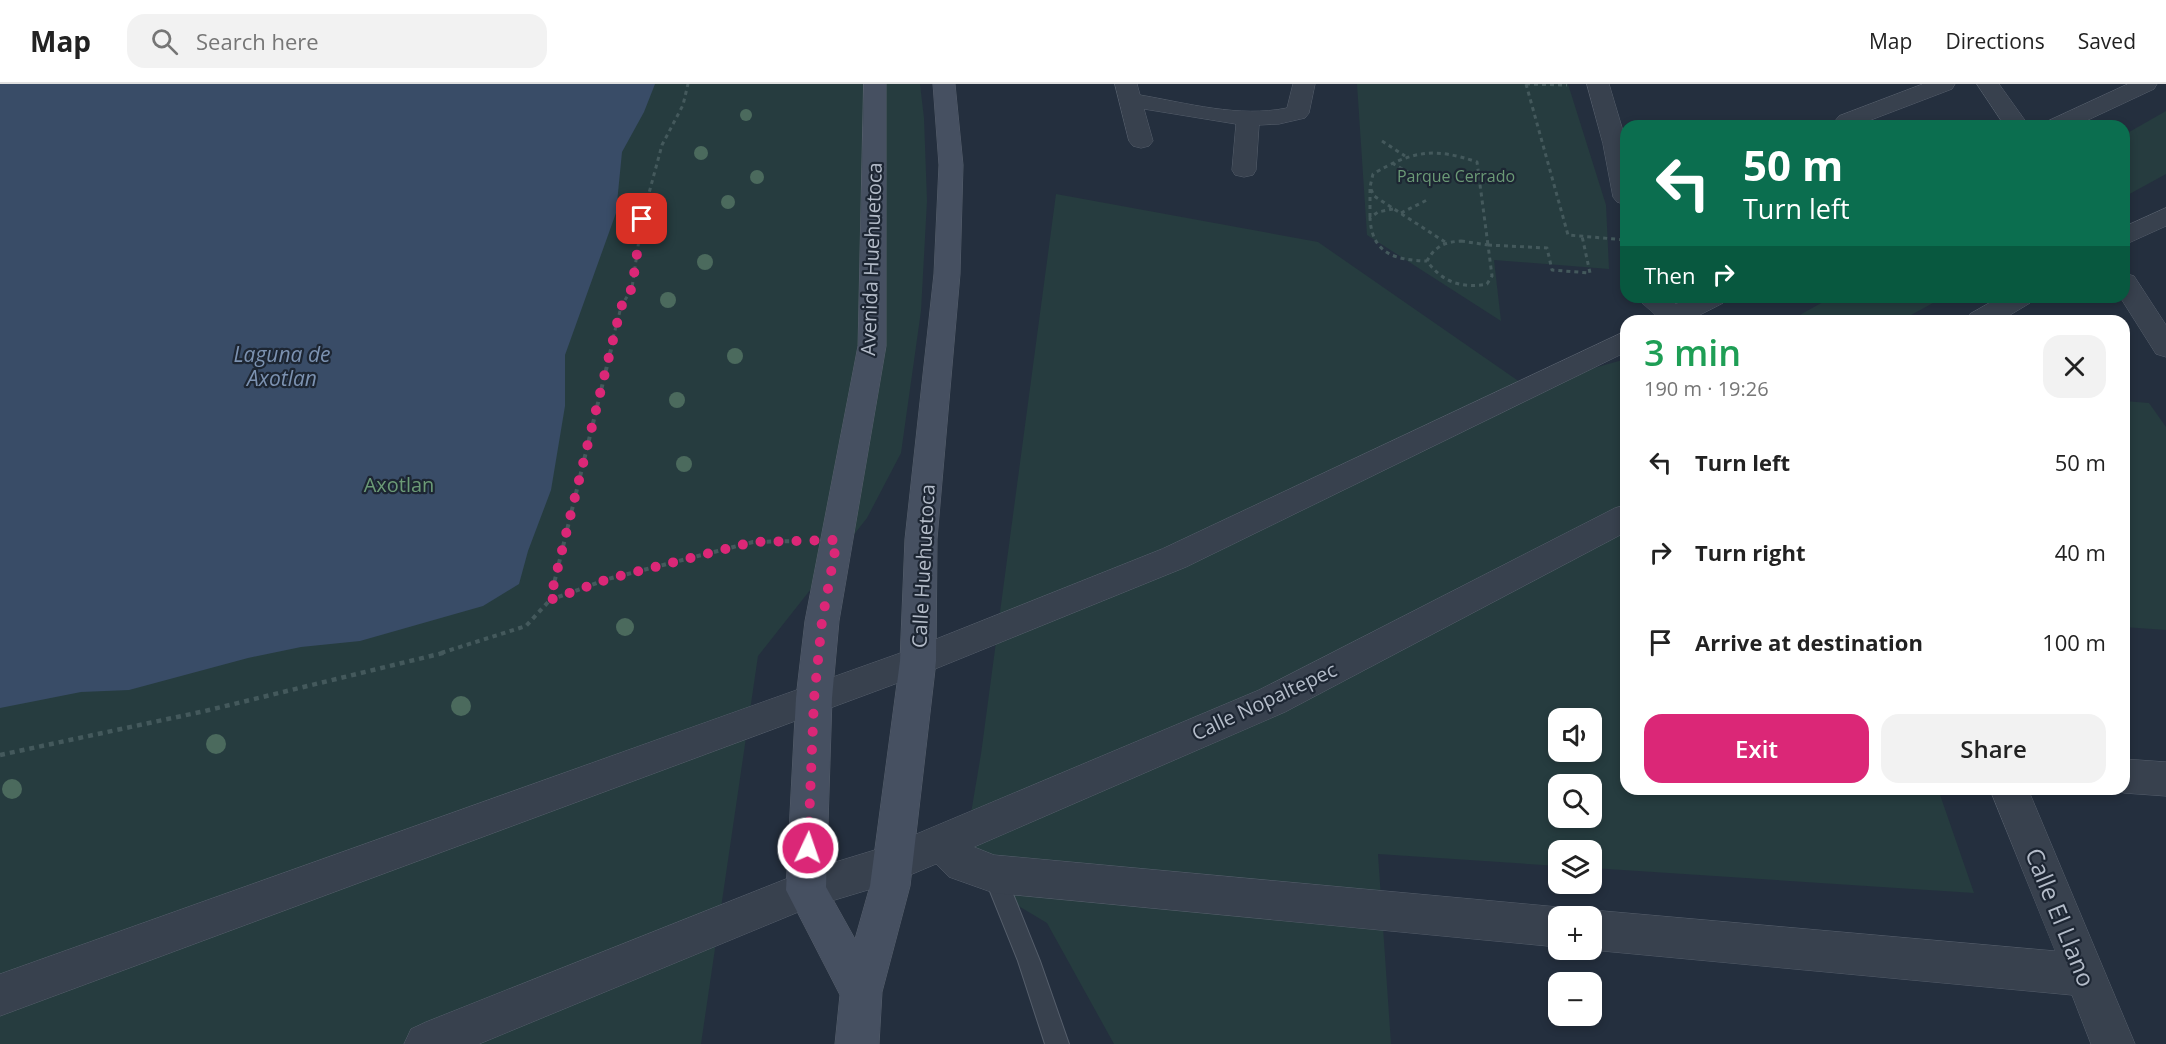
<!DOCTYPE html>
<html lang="en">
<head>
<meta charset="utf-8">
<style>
  :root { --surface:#fff; --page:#f2f2f2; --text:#222; --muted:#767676; --line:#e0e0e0; --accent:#db2777 }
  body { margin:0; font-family:"Open Sans",sans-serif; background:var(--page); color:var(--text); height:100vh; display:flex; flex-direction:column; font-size:22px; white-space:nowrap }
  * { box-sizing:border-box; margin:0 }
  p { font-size:20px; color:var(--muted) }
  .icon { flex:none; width:33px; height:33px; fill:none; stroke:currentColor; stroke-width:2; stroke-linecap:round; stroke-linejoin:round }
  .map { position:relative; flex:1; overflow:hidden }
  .panel { position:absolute; left:1620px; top:231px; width:510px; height:480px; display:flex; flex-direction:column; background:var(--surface); border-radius:18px; box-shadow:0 3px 9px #0003 }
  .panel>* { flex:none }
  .top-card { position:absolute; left:1620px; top:36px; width:510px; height:183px; border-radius:18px; box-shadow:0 3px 9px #0003; background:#0b6e4f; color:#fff; overflow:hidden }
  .fabs { position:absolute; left:1548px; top:624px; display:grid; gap:12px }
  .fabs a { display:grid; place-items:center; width:54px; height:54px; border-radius:12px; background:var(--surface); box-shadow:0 3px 9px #0003; font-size:30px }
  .pin { position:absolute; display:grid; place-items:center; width:51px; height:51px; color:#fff; margin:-26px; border-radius:12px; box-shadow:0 3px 9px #0006 }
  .me { position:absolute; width:66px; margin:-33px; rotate:3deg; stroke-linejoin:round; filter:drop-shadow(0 0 4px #0008) }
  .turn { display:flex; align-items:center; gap:21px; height:126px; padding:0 24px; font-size:27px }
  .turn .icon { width:78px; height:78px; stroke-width:2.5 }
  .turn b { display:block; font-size:42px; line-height:51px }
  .then { display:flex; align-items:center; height:57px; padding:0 24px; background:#0003; gap:12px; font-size:22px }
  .round { display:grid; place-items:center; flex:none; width:63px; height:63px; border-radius:18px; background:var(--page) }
  .overview { display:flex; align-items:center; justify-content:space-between; height:102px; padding:0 24px }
  h1 { font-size:36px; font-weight:600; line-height:45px; color:#1e9e55 }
  .primary-button { display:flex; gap:12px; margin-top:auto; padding:12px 24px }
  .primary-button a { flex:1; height:69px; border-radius:18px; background:var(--accent); color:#fff; font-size:24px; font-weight:600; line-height:69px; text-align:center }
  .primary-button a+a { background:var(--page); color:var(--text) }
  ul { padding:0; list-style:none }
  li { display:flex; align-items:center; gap:18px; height:90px; padding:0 24px }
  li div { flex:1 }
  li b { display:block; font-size:22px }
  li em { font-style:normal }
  header { display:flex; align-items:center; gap:36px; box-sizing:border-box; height:84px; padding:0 30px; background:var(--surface); border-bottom:2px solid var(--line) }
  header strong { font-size:28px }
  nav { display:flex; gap:33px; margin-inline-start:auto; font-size:21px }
  .search { width:420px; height:54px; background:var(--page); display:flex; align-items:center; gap:15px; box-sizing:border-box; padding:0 21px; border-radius:18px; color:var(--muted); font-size:22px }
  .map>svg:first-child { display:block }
</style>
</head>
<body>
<header>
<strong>Map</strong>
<div class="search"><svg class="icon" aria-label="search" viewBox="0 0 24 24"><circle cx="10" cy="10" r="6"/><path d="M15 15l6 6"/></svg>Search here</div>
<nav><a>Map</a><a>Directions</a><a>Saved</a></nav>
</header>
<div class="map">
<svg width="2166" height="960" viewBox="0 0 2166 960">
  <rect width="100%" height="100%" fill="#242f3e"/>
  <g fill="#263c3f" fill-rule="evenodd">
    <polygon points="0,0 920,0 924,34 927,117 921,227 901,369 867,434 758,572 701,960 0,960"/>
    <polygon points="1357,0 1568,0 1606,121 1609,185 1494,176 1501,237 1367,151"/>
    <polygon points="2166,27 2166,90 2124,113 2124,51"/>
    <path d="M1056,110L1318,158L1527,303L1626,275V705H1938L1974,809L1592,784V766H1558V782L1378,770L1391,960H1114L1047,839L961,788L981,670ZM1558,634H1592V668H1558ZM1558,700H1592V734H1558Z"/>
    <polygon points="1832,213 1944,213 1900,237 1789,237"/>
    <polygon points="2124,317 2149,319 2166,343 2166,546 2124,543"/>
  </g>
  <polygon fill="#394c67" points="0,0 655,0 644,28 622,68 616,129 565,271 565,322 551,406 528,467 519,500 483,522 360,557 301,563 248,574 129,606 81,608 0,624"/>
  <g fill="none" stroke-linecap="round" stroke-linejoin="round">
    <defs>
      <polygon id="lane" points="994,780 1002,783 1005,790 1040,877 1069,960 1045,960 1018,877 983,790 986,783"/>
      <g id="street">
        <path d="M1115,0H1137L1140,11C1187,19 1239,34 1287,24L1293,0H1315L1309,29L1305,34L1279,40L1259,41L1256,86L1253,91L1244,93L1235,91L1232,86L1236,40L1144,25L1153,57L1149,62L1141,64L1133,62L1129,57Z"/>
        <polygon points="1587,0 1609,0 1626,57 1626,121 1617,118 1613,113 1603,60"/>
        <polygon points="1923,0 1955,0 1952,5 1855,42 1839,42 1835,37 1839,32"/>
        <polygon points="1977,0 1999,0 2029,42 2005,42"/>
        <polygon points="2128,0 2157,0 2154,5 2075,42 2044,42 2048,37"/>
        <polygon points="2166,124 2166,142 2124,161 2124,143"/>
        <polygon points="2124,189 2134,192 2166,241 2166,273 2156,270 2120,213 2124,213"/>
        <polygon points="1636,213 1667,213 1676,220 1691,213 1727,213 1723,219 1692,235 1693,237 1651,237 1655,231"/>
        <polygon points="2000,213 2034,213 2030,219 2000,237 1966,237 1970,230"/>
        <polygon points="1626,247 1626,268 1186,483 930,587 0,932 0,890 906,567 1162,465"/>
        <polygon points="1626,421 1626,448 1285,628 974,763 994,771 1558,823 1572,829 1574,832 1558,832 1558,863 994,809 949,793 936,780 891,799 808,824 479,960 404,960 411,945 426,938 806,787 888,762 1259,606 1615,424"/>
        <polygon points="2124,675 2166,678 2166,712 2124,709 2114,705 2124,705"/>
        <polygon points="1990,705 2028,705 2135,960 2091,960 2072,911 1592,866 1592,832 1577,832 1592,826 2055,867"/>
      </g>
      <polygon id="secondary" points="864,0 886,0 886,262 839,537 832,614 826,803 855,855 870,802 900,577 905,455 934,190 939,81 933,0 955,0 963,81 960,190 937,455 936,577 910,802 882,908 879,960 835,960 840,911 786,806 796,614 805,537 858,262"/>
    </defs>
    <use href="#lane" stroke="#565f6c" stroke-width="2"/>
    <use href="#street" stroke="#565f6c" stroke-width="1"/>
    <use href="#secondary" stroke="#565f6c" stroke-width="1"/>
    <g stroke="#44595c" stroke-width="3" stroke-dasharray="4 4" stroke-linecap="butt">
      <polyline points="1526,0 1568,151 1626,156"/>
      <polyline points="1526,0 1567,1"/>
      <polyline points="1382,57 1405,72"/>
      <polyline points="1392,79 1426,99"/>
      <polyline points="1370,105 1370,134"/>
      <path d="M1393,125L1378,128L1370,134C1372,170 1395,176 1427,177"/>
      <polyline points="1401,129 1429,115"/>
      <path d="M1461,157L1488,161L1492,192L1487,200C1462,205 1442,198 1427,177C1435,162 1445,158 1461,157Z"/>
      <path d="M1445,158L1374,112L1370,103L1373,90C1412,67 1434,63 1477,78L1488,161"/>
      <polyline points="1488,161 1547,164 1552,186 1590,189 1582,152"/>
      <polyline points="613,254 621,223 632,204 642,135 662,61 683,21 688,0"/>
    </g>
    <g stroke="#44595c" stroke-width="4" stroke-dasharray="4.5 4.5" stroke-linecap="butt">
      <polyline points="550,516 608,495 753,458 799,457"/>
      <polyline points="441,569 526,542 550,516 614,253"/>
    </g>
    <polyline stroke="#44595c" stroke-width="4.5" stroke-dasharray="5 5" stroke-linecap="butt" points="0,671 205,627 447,568"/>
    <use href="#lane" fill="#38414e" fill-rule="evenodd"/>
    <use href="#street" fill="#38414e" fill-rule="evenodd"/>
    <use href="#secondary" fill="#465061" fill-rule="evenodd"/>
  </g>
  <g fill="#4b6a5d">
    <circle cx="746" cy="31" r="6"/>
    <circle cx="701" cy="69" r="7"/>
    <circle cx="757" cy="93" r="7"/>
    <circle cx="728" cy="118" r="7"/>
    <circle cx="705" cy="178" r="8"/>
    <circle cx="668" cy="216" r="8"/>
    <circle cx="735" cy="272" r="8"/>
    <circle cx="677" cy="316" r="8"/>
    <circle cx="684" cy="380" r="8"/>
    <circle cx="625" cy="543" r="9"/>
    <circle cx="461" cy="622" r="10"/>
    <circle cx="216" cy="660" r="10"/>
    <circle cx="12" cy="705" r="10"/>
  </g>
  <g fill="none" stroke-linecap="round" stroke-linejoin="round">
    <polyline stroke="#db2777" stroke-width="10" stroke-dasharray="0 18" points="642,135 632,204 621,223 550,516 608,495 753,458 837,456 822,537 814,615 808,764"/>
  </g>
  <g text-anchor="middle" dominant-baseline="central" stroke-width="4.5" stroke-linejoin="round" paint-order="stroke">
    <g font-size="16" fill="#6b9a76" stroke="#1d2633">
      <text x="1456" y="92">Parque Cerrado</text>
    </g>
    <g font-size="20" fill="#b4bcc9" stroke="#1d2633">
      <text transform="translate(871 175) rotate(-88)">Avenida Huehuetoca</text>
      <text transform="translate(923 482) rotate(-87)">Calle Huehuetoca</text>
      <text transform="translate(1264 617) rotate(-25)">Calle Nopaltepec</text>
    </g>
    <g font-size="20" fill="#6b9a76" stroke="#1d2633">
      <text x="399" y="400">Axotlan</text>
    </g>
    <g font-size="21" font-style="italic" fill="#7c92b1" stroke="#1d2633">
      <text x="282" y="270">Laguna de<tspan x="282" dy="24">Axotlan</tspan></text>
    </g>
    <g font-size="24" fill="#b4bcc9" stroke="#1d2633">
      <text transform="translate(2061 833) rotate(68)">Calle El Llano</text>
    </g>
  </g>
</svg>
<div class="fabs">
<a><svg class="icon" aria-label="sound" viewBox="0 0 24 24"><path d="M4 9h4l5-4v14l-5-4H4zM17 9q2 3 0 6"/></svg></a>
<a><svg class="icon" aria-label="search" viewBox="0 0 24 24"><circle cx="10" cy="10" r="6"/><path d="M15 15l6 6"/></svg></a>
<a><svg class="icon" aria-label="layers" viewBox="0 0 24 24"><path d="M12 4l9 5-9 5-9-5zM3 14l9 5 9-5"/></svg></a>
<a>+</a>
<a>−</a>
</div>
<div class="pin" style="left:642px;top:135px;background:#d93025"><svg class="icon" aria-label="arrive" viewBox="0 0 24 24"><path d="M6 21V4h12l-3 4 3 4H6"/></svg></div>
<svg class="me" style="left:808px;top:764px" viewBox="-20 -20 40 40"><circle r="17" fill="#db2777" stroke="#fff" stroke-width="3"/><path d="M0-11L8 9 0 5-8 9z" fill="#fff"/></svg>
<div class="top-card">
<div class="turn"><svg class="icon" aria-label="left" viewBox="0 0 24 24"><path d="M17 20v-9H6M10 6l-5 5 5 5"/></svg><div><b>50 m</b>Turn left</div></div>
<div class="then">Then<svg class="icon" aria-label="right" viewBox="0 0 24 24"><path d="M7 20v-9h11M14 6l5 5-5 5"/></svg></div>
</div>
<section class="panel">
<div class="overview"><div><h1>3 min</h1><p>190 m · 19:26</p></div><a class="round"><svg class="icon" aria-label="close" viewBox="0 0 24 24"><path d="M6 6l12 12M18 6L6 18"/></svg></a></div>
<ul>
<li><svg class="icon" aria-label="left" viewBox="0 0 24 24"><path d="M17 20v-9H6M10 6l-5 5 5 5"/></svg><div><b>Turn left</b></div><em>50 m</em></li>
<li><svg class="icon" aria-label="right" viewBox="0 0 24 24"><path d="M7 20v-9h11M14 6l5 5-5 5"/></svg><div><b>Turn right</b></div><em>40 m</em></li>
<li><svg class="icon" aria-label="arrive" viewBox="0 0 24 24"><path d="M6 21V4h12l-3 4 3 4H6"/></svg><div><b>Arrive at destination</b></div><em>100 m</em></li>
</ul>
<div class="primary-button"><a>Exit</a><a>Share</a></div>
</section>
</div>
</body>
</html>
